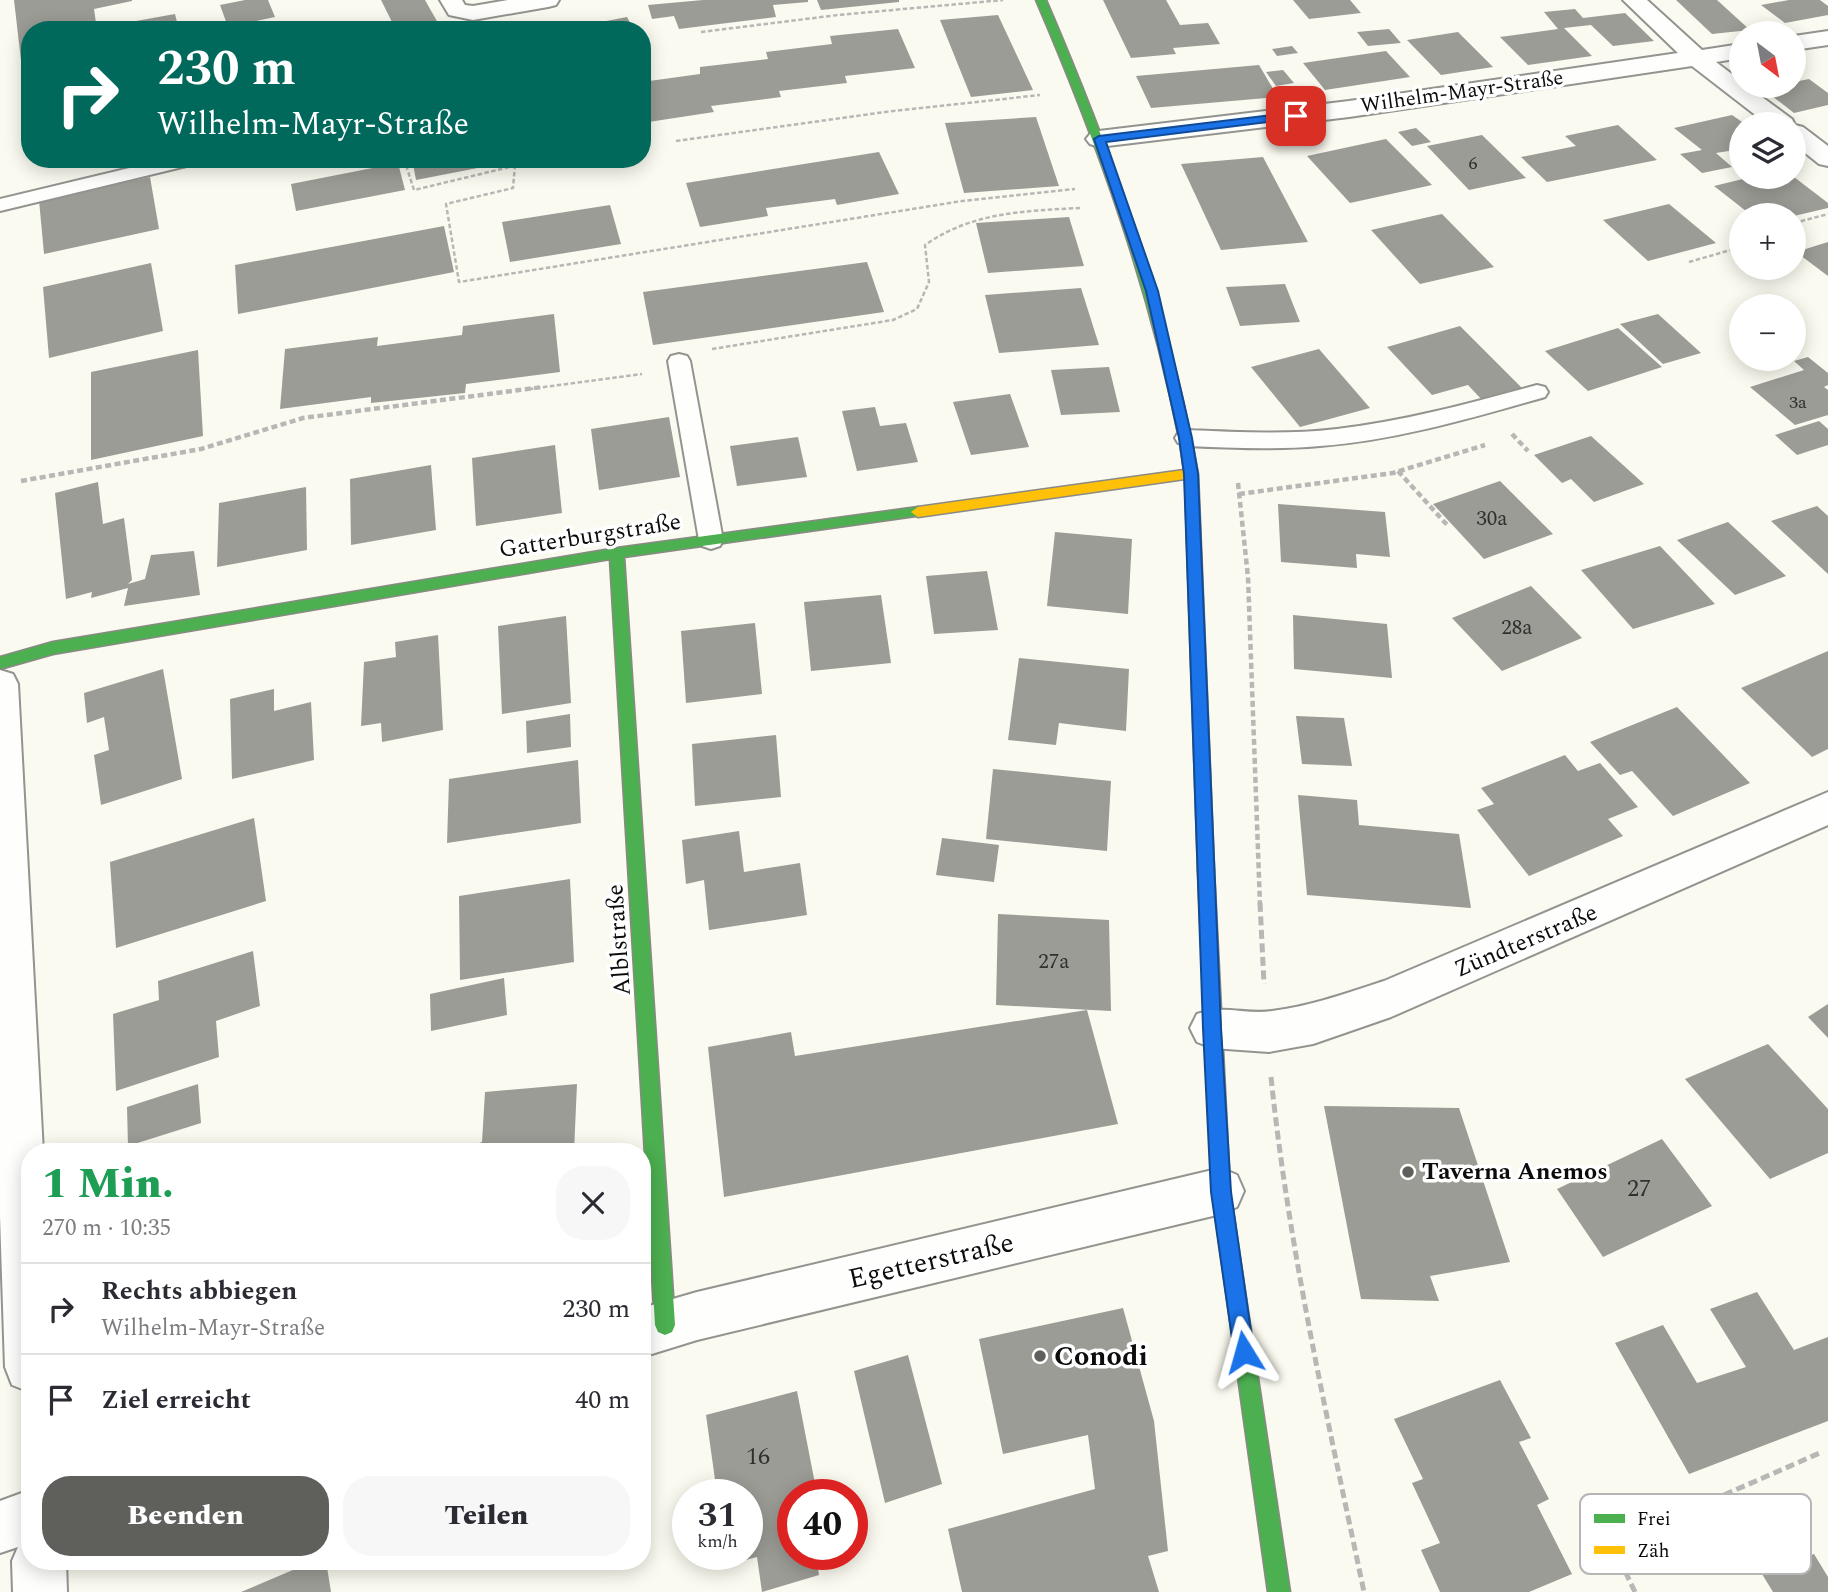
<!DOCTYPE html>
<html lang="de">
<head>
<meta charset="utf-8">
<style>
  :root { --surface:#fff; --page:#f7f7f7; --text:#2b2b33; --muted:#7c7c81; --line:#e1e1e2; --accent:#5f5f5c }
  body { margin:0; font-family:Spectral,serif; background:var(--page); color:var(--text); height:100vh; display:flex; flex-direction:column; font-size:26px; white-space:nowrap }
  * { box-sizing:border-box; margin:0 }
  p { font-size:23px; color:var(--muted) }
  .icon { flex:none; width:38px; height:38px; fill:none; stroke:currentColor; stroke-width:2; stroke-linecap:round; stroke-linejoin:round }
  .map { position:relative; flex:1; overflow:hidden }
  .sheet { position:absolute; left:21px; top:1143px; width:630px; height:427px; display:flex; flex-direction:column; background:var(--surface); border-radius:28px; box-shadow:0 4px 18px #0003 }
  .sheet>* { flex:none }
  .banner { position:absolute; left:21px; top:21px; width:630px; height:147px; border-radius:28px; box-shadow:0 4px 18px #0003; background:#00695c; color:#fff; overflow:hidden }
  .needle { width:46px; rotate:148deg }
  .controls { position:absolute; left:1729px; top:21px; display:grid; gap:14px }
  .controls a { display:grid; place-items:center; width:77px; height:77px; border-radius:50%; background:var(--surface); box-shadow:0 4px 18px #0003; font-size:35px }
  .speed { position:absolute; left:672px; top:1479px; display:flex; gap:14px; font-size:35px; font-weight:700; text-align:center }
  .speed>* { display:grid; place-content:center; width:91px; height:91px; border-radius:50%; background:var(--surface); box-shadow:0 4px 18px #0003; line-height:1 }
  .speed small { font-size:18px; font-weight:400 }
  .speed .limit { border:10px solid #d22; background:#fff; color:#111 }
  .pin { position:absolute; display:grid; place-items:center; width:60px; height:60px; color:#fff; margin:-30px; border-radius:14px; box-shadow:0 4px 10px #0006 }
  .me { position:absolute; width:77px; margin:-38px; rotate:352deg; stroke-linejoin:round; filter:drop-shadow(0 0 5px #0008) }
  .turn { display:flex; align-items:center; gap:24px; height:147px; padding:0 21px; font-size:32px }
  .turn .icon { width:91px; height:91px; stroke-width:2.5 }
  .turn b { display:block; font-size:49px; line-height:60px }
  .round { display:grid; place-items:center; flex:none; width:74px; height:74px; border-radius:28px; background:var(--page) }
  .overview { display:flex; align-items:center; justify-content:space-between; height:119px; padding:0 21px }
  h1 { font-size:42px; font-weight:800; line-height:52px; color:#1e9e55 }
  .primary-button { display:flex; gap:14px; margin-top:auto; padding:14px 21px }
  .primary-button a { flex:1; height:80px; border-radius:28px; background:var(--accent); color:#fff; font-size:28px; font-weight:800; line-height:80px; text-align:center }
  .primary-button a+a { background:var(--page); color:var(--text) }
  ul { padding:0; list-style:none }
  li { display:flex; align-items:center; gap:21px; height:91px; padding:0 21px; border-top:2px solid var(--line) }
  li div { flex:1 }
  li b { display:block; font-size:26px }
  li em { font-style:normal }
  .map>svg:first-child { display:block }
</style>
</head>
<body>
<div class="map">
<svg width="1828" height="1592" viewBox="0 0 1828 1592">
  <rect width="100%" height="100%" fill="#fafaf0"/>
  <g fill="#9c9c96">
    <polygon points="14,0 132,0 132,1 94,9 97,30 30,30 30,76 23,78"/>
    <polygon points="245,0 268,0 275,17 228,27 220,5"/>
    <polygon points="381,0 425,0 438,23 396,30"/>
    <polygon points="703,0 808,0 808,2 773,5 776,17 679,29 674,16 652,19 648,5"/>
    <polygon points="817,0 899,0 899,2 821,10"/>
    <polygon points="1103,0 1166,0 1180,25 1208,23 1220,44 1173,48 1176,54 1131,58"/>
    <polygon points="1293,0 1350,0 1361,13 1309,19"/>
    <polygon points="1676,0 1717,0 1750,30 1712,34"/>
    <polygon points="1789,0 1820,0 1828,6 1828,15 1785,23 1761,5"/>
    <polygon points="1575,9 1583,18 1625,13 1654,41 1613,46 1591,25 1564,28 1592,56 1528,65 1500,37 1558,29 1544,12"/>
    <polygon points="175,14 179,30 97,30 97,28"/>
    <polygon points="998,15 1033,90 971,97 940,20"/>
    <polygon points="627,17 634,30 577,30 575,27"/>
    <polygon points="898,29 915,68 845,76 847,83 779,91 781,97 711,106 714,112 642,123 642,82 700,74 700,67 768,59 766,52 832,44 830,36"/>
    <polygon points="1389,29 1401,43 1368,46 1357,32"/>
    <polygon points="1458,32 1493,67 1441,75 1407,40"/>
    <polygon points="1292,46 1298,53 1277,56 1272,49"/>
    <polygon points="1386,51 1410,77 1325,90 1303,63"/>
    <polygon points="1259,65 1278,97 1151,108 1136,76"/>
    <polygon points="1283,70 1294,83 1276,86 1266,72"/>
    <polygon points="1809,79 1828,93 1828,105 1794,113 1763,89 1794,86 1794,82"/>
    <polygon points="1732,115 1745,124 1741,124 1741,149 1716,153 1732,167 1702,173 1680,154 1702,150 1674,128"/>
    <polygon points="1036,117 1059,186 964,193 945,123"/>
    <polygon points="1618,125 1657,160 1547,182 1521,157 1576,146 1565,136"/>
    <polygon points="1416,128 1431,142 1412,146 1398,132"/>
    <polygon points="1482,135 1526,178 1469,190 1427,146"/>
    <polygon points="1386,139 1432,185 1350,203 1307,156"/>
    <polygon points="879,152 899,194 837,205 835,199 766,208 768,216 700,227 686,183"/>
    <polygon points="1263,157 1308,242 1221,250 1181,164"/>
    <polygon points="40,159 74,159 74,160 41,167"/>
    <polygon points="412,159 486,159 488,166 416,180"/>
    <polygon points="398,163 405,190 296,211 291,184"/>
    <polygon points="150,177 159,229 44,254 39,200"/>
    <polygon points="1751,177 1794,177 1828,203 1828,208 1794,216 1751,215 1714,186"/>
    <polygon points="1669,204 1716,243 1648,261 1603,220"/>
    <polygon points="610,205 621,244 510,262 502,222"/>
    <polygon points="1442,214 1494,267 1420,284 1371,230"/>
    <polygon points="1069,217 1084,266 988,273 976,223"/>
    <polygon points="444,226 454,272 238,314 235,265"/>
    <polygon points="1828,242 1828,276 1796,252"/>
    <polygon points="867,262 884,312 653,345 643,292"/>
    <polygon points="151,263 163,331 49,358 43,287"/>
    <polygon points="1285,284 1300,322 1240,326 1226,287"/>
    <polygon points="1081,288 1099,345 999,353 985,295"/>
    <polygon points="554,314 560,372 466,384 465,393 371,403 371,397 280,409 285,349 378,337 377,346 462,335 463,326"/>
    <polygon points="1658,314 1701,353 1663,364 1620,324"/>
    <polygon points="1460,326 1522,388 1482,400 1468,385 1432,395 1387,347"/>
    <polygon points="1618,328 1662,367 1588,391 1545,351"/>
    <polygon points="1319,349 1370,408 1300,427 1251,367"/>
    <polygon points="198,350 203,436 91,460 91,372"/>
    <polygon points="1808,357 1828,373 1828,385 1824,387 1828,390 1828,415 1795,425 1750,387 1804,370 1794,361"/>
    <polygon points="1109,367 1120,412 1061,415 1051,370"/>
    <polygon points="1010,394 1029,447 971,455 953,402"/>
    <polygon points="875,407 880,426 906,423 918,462 857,471 842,411"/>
    <polygon points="669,417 680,477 599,490 591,429"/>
    <polygon points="1819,421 1828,429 1828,445 1797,455 1775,435"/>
    <polygon points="1591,436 1644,484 1594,502 1571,479 1562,483 1534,455"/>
    <polygon points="798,437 807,477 737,486 730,446"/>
    <polygon points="555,445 562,513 476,526 472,458"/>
    <polygon points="431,465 436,530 351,545 350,479"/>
    <polygon points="1500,481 1553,534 1484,559 1433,504"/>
    <polygon points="98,482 103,524 124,518 132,580 128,584 145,579 151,555 194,551 200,595 124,606 128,588 91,598 92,592 66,599 55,493"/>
    <polygon points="306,487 307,550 217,567 219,503"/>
    <polygon points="1278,504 1385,512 1390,557 1356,554 1357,568 1281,562"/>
    <polygon points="1817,506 1828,516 1828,574 1771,521"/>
    <polygon points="1728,522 1786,576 1735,595 1677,540"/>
    <polygon points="1055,532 1132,539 1128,614 1047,606"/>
    <polygon points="1660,546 1715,604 1633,629 1581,570"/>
    <polygon points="987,571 998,630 934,634 926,576"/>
    <polygon points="1531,586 1582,638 1502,671 1452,618"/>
    <polygon points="881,595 891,663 811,671 804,602"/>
    <polygon points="1293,615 1387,624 1392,678 1294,669"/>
    <polygon points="566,616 571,703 502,714 498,626"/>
    <polygon points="755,623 762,694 686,703 681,631"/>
    <polygon points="438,635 443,730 382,742 381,723 361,726 364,662 396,657 395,642"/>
    <polygon points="1828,651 1828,749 1812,757 1741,688"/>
    <polygon points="1019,658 1129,669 1126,731 1059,723 1056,745 1008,740"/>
    <polygon points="163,669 182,779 101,805 94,755 109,750 104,717 87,723 84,693"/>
    <polygon points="274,689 274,711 311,702 314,760 232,779 230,699"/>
    <polygon points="1677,707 1750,783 1673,816 1632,771 1620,775 1590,742"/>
    <polygon points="570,714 571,747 527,753 526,721"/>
    <polygon points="1296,716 1344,718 1352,766 1302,764"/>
    <polygon points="776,735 781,797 695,806 692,744"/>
    <polygon points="1565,755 1578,771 1600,763 1638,807 1608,819 1623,836 1529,876 1477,810 1494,804 1481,788"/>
    <polygon points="578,760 581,823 447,843 449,779"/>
    <polygon points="993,769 1111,781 1107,851 986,839"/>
    <polygon points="1298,795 1357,800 1359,825 1459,834 1471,908 1307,895"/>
    <polygon points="254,818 266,901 116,948 110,862"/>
    <polygon points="739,831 744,872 800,863 807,915 709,930 704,880 686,884 682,840"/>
    <polygon points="942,838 999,845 994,882 936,875"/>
    <polygon points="570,879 574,962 460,980 459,896"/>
    <polygon points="998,914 1109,920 1111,1011 996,1005"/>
    <polygon points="253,951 260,1006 216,1021 219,1057 116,1091 113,1014 159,1000 158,981"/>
    <polygon points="504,978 507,1015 431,1031 430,994"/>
    <polygon points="1828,1004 1828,1038 1808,1017"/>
    <polygon points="1087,1010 1118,1124 724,1197 708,1047 791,1032 795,1056"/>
    <polygon points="1768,1044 1828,1109 1828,1153 1770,1179 1685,1079"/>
    <polygon points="198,1084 201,1123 128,1146 127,1107"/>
    <polygon points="577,1084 574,1152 452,1152 482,1142 485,1092"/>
    <polygon points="1324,1106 1459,1108 1510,1262 1430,1276 1439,1301 1361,1299"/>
    <polygon points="1662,1139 1712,1206 1603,1257 1557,1189"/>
    <polygon points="1757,1292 1794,1350 1828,1337 1828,1421 1689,1474 1615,1343 1663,1325 1697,1383 1746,1367 1710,1309"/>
    <polygon points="1123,1308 1154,1421 1168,1551 1148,1556 1159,1592 962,1592 948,1529 1095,1489 1088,1435 1003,1454 979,1339"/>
    <polygon points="908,1355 942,1484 885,1503 854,1371"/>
    <polygon points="1500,1380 1531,1438 1519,1442 1549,1499 1537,1505 1572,1574 1529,1592 1440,1592 1421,1550 1440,1543 1412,1483 1423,1479 1394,1419"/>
    <polygon points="797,1391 817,1494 793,1494 793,1554 816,1554 819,1575 762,1592 757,1557 727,1565 726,1554 747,1554 747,1494 717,1494 706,1415"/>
    <polygon points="1814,1554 1828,1577 1828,1592 1773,1592 1762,1574"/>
    <polygon points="314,1561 326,1561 331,1592 241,1592"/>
  </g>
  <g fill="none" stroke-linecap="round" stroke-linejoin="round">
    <defs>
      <g id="lane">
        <polygon points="167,159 201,159 199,163 0,211 0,199"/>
        <polygon points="679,354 687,356 690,361 723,540 720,546 711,549 702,546 699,540 668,361 671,356"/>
        <path d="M1537,385L1545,387L1548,392L1545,397C1471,418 1397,440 1320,446C1275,450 1231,448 1186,446L1178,443L1175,438L1178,433L1186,430C1236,432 1287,435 1337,429C1405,421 1471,403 1537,385Z"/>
      </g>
      <g id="street">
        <polygon points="440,0 462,0 465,5 473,6 508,0 559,0 556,5 548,7 473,20 449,15"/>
        <polygon points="1623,0 1647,0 1702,50 1741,44 1741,58 1716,62 1741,81 1741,86 1747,86 1792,119 1795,125 1803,127 1828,146 1828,166 1819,164 1794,144 1794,124 1767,124 1692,66 1349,117 1099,147 1090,144 1086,139 1090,134 1099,131 1349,101 1678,53"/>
        <polygon points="1828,31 1828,45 1794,50 1794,36"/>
        <polygon points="0,670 13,674 18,684 43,1152 30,1152 30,1392 12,1385 5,1367 0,1216"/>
        <path d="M1828,792V825L1391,1017L1313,1044L1269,1052L1212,1048L1197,1042L1190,1028L1197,1014C1224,1004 1246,1015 1272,1011C1311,1006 1347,993 1384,981Z"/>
        <polygon points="1221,1168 1237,1175 1244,1191 1237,1207 1221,1214 697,1340 642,1357 642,1308 697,1292"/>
        <polygon points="30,1490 30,1561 66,1561 67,1592 13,1592 12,1561 18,1547 0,1553 0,1501"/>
      </g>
      <g id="fast">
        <path d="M1036,0H1046C1108,144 1161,289 1192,443L1191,446H1181L1180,443C1150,289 1098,144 1036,0Z"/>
        <polygon points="918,507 923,509 925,512 923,515 624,557 675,1325 672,1332 665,1335 658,1332 655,1325 610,559 53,654 0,669 0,657 53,642 617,548"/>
        <polygon points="1206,863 1212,865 1214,870 1230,1191 1290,1592 1268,1592 1212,1191 1198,870 1200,865"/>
      </g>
      <polygon id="slow" points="1186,439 1192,443 1198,474 1214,870 1212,875 1206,877 1200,875 1198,870 1185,479 918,517 911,512 918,507 1184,470 1180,443"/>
    </defs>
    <use href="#lane" stroke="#93938f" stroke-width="4"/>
    <use href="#street" stroke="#93938f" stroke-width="4"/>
    <use href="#fast" stroke="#8a8a85" stroke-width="3"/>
    <use href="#slow" stroke="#8a8a85" stroke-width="3"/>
    <g stroke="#b7b7b5" stroke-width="2.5" stroke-dasharray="4.5 2.5" stroke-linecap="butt">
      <polyline points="701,32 838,15 1003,0"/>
      <polyline points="676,141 885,112 1040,95"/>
      <polyline points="404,159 414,190 543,159"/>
      <polyline points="515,165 513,188 446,204 459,282 962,201 1075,189"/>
      <polyline points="1794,223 1828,214"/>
      <polyline points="1689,262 1741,247"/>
      <path d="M712,349L893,320L917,309L929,282L925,245C972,212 1024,211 1080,208"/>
      <polyline points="529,389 642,374"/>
    </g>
    <g stroke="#b7b7b5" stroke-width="4.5" stroke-dasharray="6 3.5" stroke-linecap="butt">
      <polyline points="1512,434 1528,451"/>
      <polyline points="1398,471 1449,527"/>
      <polyline points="21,481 201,449 303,418 543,387"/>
      <polyline points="1238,483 1248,577 1260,905"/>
      <polyline points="1239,494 1393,473 1485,445"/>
    </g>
    <g stroke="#b7b7b5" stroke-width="5" stroke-dasharray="9 4.5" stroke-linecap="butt">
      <polyline points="1260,903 1264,984"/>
      <path d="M1271,1077C1289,1251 1328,1421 1364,1592"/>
      <polyline points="1635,1592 1612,1544 1822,1452"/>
    </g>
    <use href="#lane" fill="#fefefd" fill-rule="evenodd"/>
    <use href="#street" fill="#fefefd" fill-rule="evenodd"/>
    <use href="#fast" fill="#4caf50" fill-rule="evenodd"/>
    <use href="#slow" fill="#ffc107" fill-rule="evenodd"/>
  </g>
  <polygon fill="#1a73e8" stroke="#114b97" stroke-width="2" points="1296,112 1301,116 1300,118 1106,142 1158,291 1192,438 1198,474 1221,1028 1231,1192 1254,1352 1251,1359 1244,1362 1237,1359 1234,1352 1211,1192 1203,1028 1184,474 1179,438 1146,291 1094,139 1099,136"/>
  <g fill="#5f5f5c" stroke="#fff" stroke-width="2.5">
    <circle cx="1408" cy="1172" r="7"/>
    <circle cx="1040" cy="1356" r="7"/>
  </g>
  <g text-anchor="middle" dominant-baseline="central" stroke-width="7" stroke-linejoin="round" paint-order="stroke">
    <g font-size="18" fill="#30302e">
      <text x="1473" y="163">6</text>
      <text x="1798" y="402">3a</text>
    </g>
    <g font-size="21" fill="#0c0c0c" stroke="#fff">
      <text transform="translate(1462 92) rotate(-8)">Wilhelm-Mayr-Straße</text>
    </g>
    <g font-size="21" fill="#30302e">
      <text x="1492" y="519">30a</text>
      <text x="1517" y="628">28a</text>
      <text x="1054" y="962">27a</text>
    </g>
    <g font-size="24" fill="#0c0c0c" stroke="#fff">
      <text transform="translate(590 536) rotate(-9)">Gatterburgstraße</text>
      <text transform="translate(619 940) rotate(-94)">Alblstraße</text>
      <text transform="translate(1526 941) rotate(-23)">Zündterstraße</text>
    </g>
    <g font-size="24" font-weight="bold" fill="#0c0c0c" stroke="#fff" text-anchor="start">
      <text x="1422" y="1172">Taverna Anemos</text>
    </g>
    <g font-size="24" fill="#30302e">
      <text x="1639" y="1189">27</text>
      <text x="758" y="1457">16</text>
    </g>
    <g font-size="28" fill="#0c0c0c" stroke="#fff">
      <text transform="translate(931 1261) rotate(-13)">Egetterstraße</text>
    </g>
    <g font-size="28" font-weight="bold" fill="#0c0c0c" stroke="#fff" text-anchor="start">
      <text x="1054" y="1356">Conodi</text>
    </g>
  </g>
  <rect x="1580" y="1494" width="231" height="80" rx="10" fill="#fff" stroke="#b6b6b6" stroke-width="2"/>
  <rect x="1594" y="1514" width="31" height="9" fill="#4caf50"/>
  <rect x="1594" y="1546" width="31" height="8" fill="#ffc107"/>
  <g font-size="19" fill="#0c0c0c">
    <text x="1637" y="1525">Frei</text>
    <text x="1637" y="1557">Zäh</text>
  </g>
</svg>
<div class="controls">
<a><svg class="needle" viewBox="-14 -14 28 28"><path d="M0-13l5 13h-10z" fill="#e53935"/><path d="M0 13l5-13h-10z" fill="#7c7c81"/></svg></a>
<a><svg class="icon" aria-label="layers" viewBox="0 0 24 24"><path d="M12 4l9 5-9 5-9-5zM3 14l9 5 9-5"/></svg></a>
<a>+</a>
<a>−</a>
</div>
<div class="speed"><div>31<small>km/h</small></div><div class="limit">40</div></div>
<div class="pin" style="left:1296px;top:116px;background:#d93025"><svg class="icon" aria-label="arrive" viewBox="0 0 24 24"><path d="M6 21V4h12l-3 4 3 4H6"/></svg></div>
<svg class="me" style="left:1244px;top:1352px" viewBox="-20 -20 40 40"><path d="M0-17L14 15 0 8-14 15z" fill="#1a73e8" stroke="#fff" stroke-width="4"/></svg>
<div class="banner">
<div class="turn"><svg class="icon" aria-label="right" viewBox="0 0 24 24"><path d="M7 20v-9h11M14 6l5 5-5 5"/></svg><div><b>230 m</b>Wilhelm-Mayr-Straße</div></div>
</div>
<section class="sheet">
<div class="overview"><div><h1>1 Min.</h1><p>270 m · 10:35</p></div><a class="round"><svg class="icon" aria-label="close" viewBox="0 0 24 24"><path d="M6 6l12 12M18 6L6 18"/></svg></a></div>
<ul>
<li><svg class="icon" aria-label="right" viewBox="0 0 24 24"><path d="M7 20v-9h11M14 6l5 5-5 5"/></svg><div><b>Rechts abbiegen</b><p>Wilhelm-Mayr-Straße</p></div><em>230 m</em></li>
<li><svg class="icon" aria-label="arrive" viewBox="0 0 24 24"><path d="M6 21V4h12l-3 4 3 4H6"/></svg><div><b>Ziel erreicht</b></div><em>40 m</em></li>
</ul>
<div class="primary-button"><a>Beenden</a><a>Teilen</a></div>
</section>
</div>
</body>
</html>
